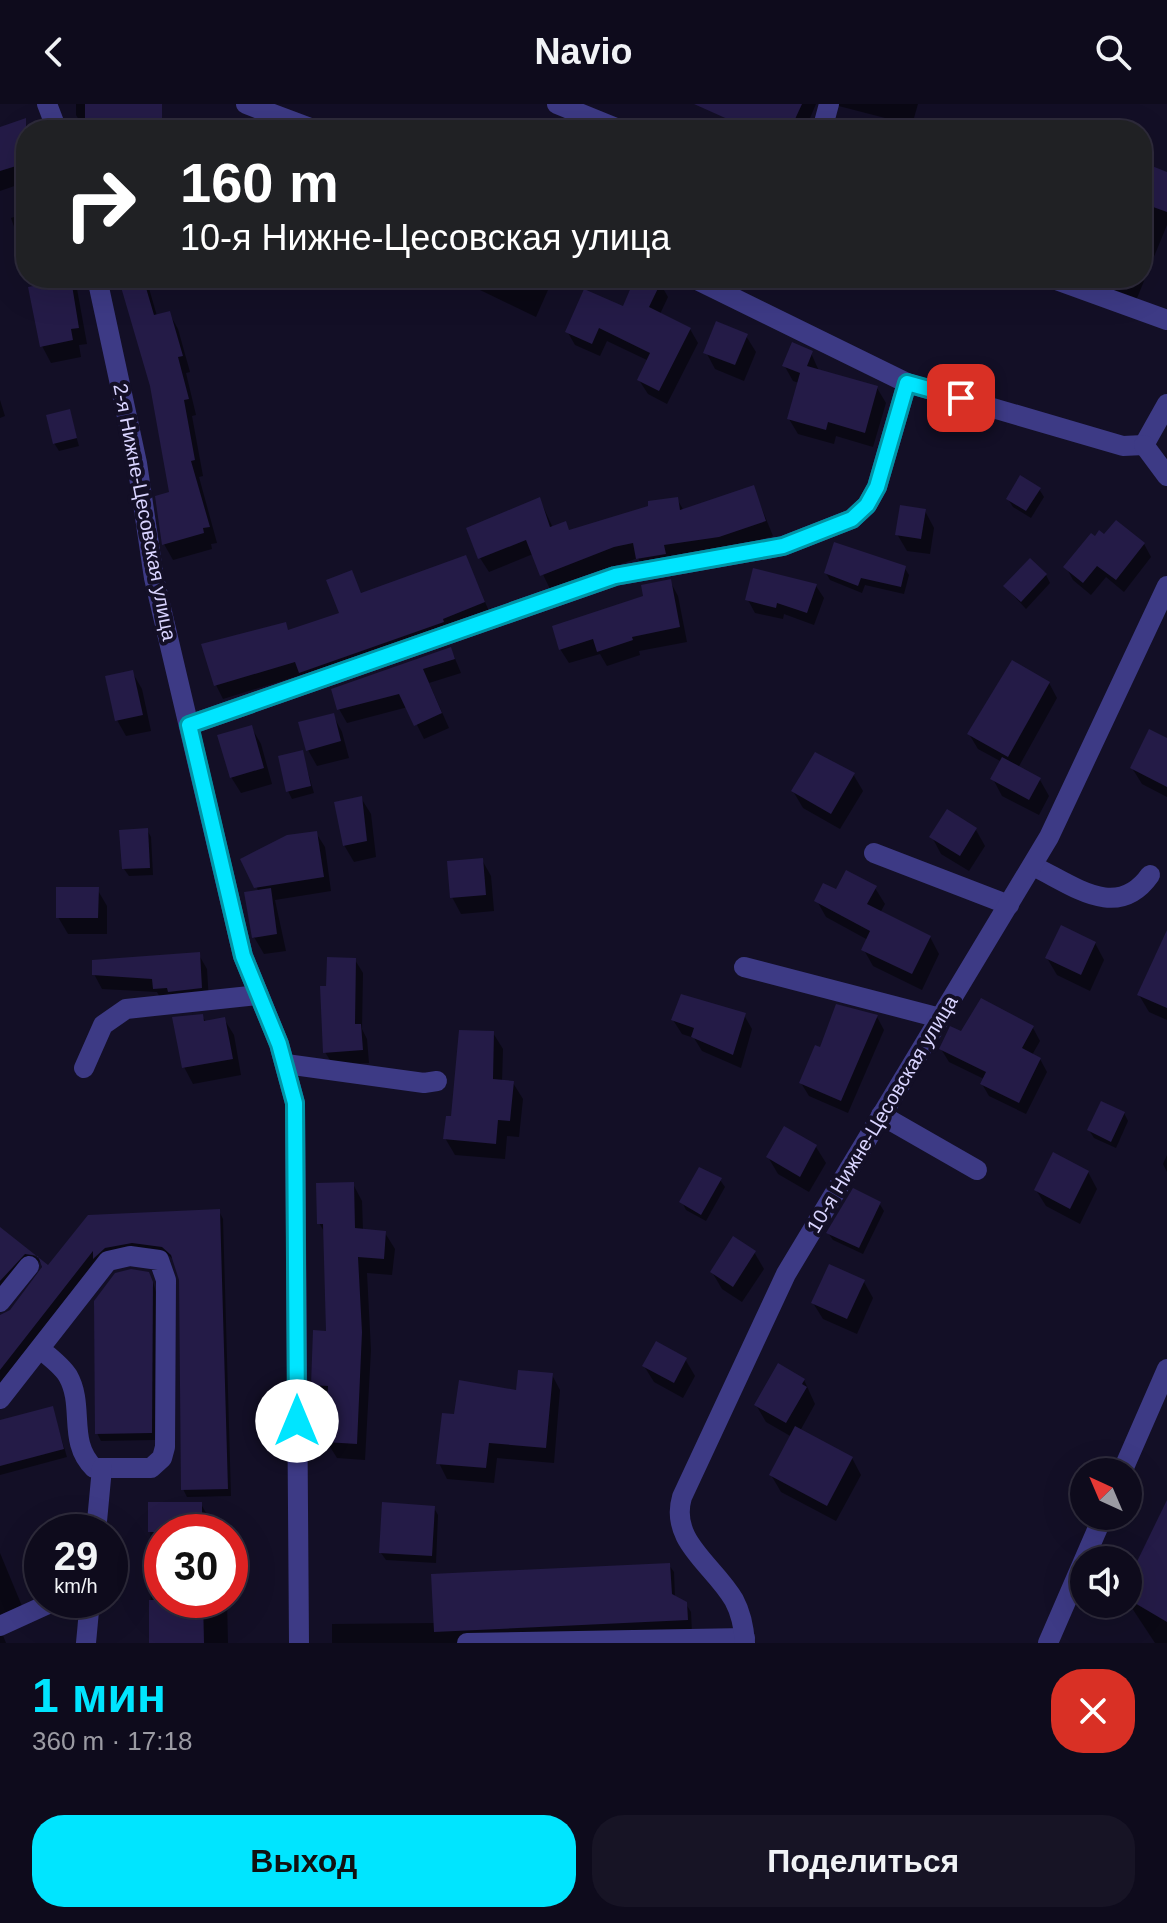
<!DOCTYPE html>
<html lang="ru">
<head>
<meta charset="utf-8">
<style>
  :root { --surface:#0e0b1c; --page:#171425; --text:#f1f3f6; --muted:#9b9ba3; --line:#2e2b3b; --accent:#00e5ff }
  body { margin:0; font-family:Helvetica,sans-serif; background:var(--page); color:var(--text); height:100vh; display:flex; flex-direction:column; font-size:30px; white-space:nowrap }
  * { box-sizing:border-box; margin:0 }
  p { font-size:26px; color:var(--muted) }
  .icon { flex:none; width:44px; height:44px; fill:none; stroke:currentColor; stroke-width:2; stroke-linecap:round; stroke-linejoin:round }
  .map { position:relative; height:1539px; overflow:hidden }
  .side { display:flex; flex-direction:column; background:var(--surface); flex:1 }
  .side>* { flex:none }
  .hud { position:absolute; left:16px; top:16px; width:1136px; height:168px; border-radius:32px; box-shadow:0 8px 32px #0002,0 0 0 2px var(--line); background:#202124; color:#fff; overflow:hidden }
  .needle { width:52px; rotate:316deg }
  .fabs { position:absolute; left:1070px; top:1354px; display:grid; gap:16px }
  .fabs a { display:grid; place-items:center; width:72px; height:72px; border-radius:50%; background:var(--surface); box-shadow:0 8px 32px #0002,0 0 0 2px var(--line); font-size:40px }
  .speed { position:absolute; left:24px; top:1410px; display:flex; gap:16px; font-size:40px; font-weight:700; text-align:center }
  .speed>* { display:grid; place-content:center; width:104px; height:104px; border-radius:50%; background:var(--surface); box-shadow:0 8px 32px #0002,0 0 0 2px var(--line); line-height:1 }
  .speed small { font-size:20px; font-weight:400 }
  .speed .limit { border:12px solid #d22; background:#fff; color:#111 }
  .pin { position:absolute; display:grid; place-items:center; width:68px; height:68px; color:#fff; margin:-34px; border-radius:16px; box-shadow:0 4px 12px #0006 }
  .me { position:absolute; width:88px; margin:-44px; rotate:0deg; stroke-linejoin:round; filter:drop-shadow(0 0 6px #0008) }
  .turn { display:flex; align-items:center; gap:28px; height:168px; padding:0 32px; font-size:36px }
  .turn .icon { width:104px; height:104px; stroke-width:2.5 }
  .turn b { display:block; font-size:56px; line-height:68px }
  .round { display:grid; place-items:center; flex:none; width:84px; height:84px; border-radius:32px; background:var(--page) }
  .overview { display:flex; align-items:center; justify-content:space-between; height:136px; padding:0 32px }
  h1 { font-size:48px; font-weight:600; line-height:60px; color:var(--accent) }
  .button { display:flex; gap:16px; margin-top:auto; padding:16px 32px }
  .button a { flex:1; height:92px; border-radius:32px; background:var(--accent); color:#111; font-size:32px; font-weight:600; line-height:92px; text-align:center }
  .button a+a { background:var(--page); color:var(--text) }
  header { display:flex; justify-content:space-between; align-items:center; height:104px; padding:0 32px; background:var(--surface); font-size:36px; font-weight:600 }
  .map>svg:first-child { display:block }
</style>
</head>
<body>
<header><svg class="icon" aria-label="back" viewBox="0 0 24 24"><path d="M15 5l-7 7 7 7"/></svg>Navio<svg class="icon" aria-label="search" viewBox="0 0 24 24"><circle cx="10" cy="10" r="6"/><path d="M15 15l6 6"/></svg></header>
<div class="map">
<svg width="1167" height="1539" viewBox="0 0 1167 1539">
  <rect width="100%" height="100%" fill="#130f26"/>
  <g fill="#0007">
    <polygon points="76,0 106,0 112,26 85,26 76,11"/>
    <polygon points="740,0 816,0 805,26 738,26 733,16"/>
    <polygon points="831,0 918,0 912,21"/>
    <polygon points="24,17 29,26 26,26 26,78 0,87 0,25"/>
    <polygon points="1142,60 1167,70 1167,121 1135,199 1073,174 1142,174"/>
    <polygon points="26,109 26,157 11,114"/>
    <polygon points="32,174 75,174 87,240 79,241 81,253 51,259 42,242"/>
    <polygon points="122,174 146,174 157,212 169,209 178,225 190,268 186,269 196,311 192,312 203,372 199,373 217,439 211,440 212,445 173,456 164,440 171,390 152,282"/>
    <polygon points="250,174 276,174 276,175 255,182"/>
    <polygon points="443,174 541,174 548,186 536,213 480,186"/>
    <polygon points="637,174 660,179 668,193 660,210 690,225 698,239 667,300 648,290 639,276 649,257 607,237 600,252 575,241 567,227 624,204"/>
    <polygon points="746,232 756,248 744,277 715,265 706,248"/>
    <polygon points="811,249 819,267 877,284 886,299 873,343 836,332 834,340 798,330 789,315 799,279 793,277 784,261"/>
    <polygon points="0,296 5,312 0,314"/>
    <polygon points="69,308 79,342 59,347 54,339"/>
    <polygon points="753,383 773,432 646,469 638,454 550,485 533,450 489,468 480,454 540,396 553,424 570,428 677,395 684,407"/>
    <polygon points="1039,385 1044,393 1031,414 1013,403 1008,395"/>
    <polygon points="925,407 934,424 930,450 907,447 897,430"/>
    <polygon points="1105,433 1144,440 1151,453 1124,488 1106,473 1091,491 1073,476 1066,463"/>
    <polygon points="466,453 491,512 223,595 216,581 289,528 342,510 351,468 362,491"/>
    <polygon points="904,463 909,471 904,490 865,481 862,489 830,476 826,469"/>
    <polygon points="1046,471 1050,479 1026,505 1006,483"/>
    <polygon points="670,477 678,492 687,538 639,547 640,551 607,562 600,550 569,559 560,545"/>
    <polygon points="816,482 824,494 814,521 784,510 783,515 755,509 748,496"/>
    <polygon points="451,545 461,569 429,579 449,624 424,635 408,603 347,619 339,605"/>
    <polygon points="132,568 142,585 151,627 126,632 117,616"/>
    <polygon points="1049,579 1057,594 1018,664 1040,676 1049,692 1039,711 1002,692 993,675 1002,658 978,645 969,630"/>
    <polygon points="333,611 342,628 349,654 317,662 308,646"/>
    <polygon points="251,623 261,640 272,680 241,689 231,673"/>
    <polygon points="1167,636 1167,693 1142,680 1132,664"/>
    <polygon points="302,648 314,689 292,695 288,687"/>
    <polygon points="853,670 863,687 840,725 803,704 793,687"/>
    <polygon points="361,694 371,710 376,753 354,758 344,741"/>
    <polygon points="147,726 151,733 153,771 129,772 124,765"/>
    <polygon points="976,726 985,742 969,767 941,750 932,733"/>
    <polygon points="316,729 325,743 331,787 275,796 286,847 264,850 254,833 259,788 243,756"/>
    <polygon points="482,756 491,772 494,807 461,810 452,793"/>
    <polygon points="875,784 885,800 880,809 930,833 939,850 922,886 873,862 864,846 868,836 826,813 817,797 837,788"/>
    <polygon points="97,785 107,802 107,830 68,830 58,813"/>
    <polygon points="1095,839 1104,856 1090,887 1057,871 1047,854"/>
    <polygon points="199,851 207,865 209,898 163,899 157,888 102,885 94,870"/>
    <polygon points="355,856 363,869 362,925 367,935 369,959 333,961 325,948 328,884"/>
    <polygon points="1167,871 1167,916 1149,908 1139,891"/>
    <polygon points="744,911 752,925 741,964 702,947 694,934 682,930 673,916"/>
    <polygon points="202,912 206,918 224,915 234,931 241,971 193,980 184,963"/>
    <polygon points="877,913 884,926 848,1009 809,992 801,979 821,946"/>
    <polygon points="1033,924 1040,937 1032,951 1040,955 1047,968 1026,1010 989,992 982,980 984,975 949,958 941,945 961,929"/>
    <polygon points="493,929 503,945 502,978 513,979 523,995 519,1033 507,1032 505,1055 455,1051 445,1034"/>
    <polygon points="1124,1009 1128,1017 1116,1044 1094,1034 1089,1026"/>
    <polygon points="816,1043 826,1059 809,1088 778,1070 768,1053"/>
    <polygon points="1167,1051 1167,1068 1163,1060"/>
    <polygon points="1088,1068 1097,1085 1080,1120 1046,1102 1036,1086"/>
    <polygon points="720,1076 725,1083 706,1117 686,1106 682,1098"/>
    <polygon points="353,1080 362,1097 363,1127 385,1129 395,1145 392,1171 367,1169 371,1246 365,1356 337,1354 327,1338 329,1297 323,1297 313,1281 328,1229 325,1129 319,1119"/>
    <polygon points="879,1099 884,1107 863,1150 833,1136 828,1129"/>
    <polygon points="219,1107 223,1115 231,1392 187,1393 183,1385 181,1175 175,1157 167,1150 132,1147 99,1161 96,1156 0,1279 0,1211 6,1212 41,1171 42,1160 38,1157 28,1158 0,1193 0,1126 49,1163 89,1113"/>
    <polygon points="754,1148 764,1165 742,1198 722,1185 712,1168"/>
    <polygon points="153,1178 156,1188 155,1336 101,1337 97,1329"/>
    <polygon points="864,1178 873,1194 857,1230 823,1215 813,1199"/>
    <polygon points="685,1255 695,1272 683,1294 654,1278 644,1262"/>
    <polygon points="552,1271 560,1286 554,1359 497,1354 494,1379 447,1375 439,1359 455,1312"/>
    <polygon points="804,1276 815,1300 800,1327 852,1354 861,1371 836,1417 781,1388 771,1371 792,1333 766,1318 756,1301"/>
    <polygon points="52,1304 67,1353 0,1371 0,1318"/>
    <polygon points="150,1400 201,1400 217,1428 162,1428 162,1496 227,1496 228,1539 151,1539"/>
    <polygon points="1167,1401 1167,1539 1155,1539 1128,1498 1128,1481"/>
    <polygon points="434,1404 438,1411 436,1459 386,1456 381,1449"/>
    <polygon points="0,1449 22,1502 0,1511"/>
    <polygon points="669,1461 674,1468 675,1494 686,1500 691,1508 692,1529 462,1539 332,1539 332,1520 435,1519"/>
    <polygon points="0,1524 6,1539 0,1539"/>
  </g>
  <g fill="#241b47">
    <polygon points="85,0 162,0 162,20 85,24"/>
    <polygon points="694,0 802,0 790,26 752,26"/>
    <polygon points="26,14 26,59 0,67 0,23"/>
    <polygon points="1142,58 1167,68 1167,108 1142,99"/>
    <polygon points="635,174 663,174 649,203 691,224 659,287 637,276 650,249 599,224 592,240 565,228 584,185 623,202"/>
    <polygon points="71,175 79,224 71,225 73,236 40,243 28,183"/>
    <polygon points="144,177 154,211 170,207 183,252 178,253 189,295 184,296 195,356 191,357 210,423 203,424 204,429 162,441 155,392 169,388 150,282 121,183"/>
    <polygon points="716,217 748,230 735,261 703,249"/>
    <polygon points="792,238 813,247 807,262 878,282 865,329 828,318 826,326 787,315 800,269 782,262"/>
    <polygon points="70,305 77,334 53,340 46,311"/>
    <polygon points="1020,371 1041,384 1026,407 1006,395"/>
    <polygon points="754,381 766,417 719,433 664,441 666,450 636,455 633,439 614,443 540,472 526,436 478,455 466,424 540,393 550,423 566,417 569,426 648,402 648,397 678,393 680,406"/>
    <polygon points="900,401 926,405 921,435 895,431"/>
    <polygon points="1116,416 1145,439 1116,476 1097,462 1083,479 1063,463 1091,429 1095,432 1099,426 1104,430"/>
    <polygon points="834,438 906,462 901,483 861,474 858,482 824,469"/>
    <polygon points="466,451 485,498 443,515 444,518 299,569 295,558 214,582 201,540 286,518 288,526 339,509 326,476 352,466 361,489"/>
    <polygon points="1030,454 1047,470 1021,498 1003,482"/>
    <polygon points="753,464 817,480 807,509 777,499 776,504 745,496"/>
    <polygon points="671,475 680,523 632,533 633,536 597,548 593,535 559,546 552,522 643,492 641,481"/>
    <polygon points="451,543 455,555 423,565 442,609 414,622 399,590 337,606 331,585"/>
    <polygon points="1012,556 1050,578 1008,653 967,630"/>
    <polygon points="133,566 143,611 115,617 105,572"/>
    <polygon points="334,609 341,637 306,647 298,618"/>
    <polygon points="252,621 264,664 230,674 217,631"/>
    <polygon points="1149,625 1167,634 1167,683 1130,664"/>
    <polygon points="303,646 311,682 286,688 278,652"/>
    <polygon points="815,648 855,669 831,710 791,687"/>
    <polygon points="1002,653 1041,674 1029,696 990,675"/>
    <polygon points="362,692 367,737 343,742 334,698"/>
    <polygon points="947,705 977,724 960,752 929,733"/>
    <polygon points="148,724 150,764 122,765 119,726"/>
    <polygon points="317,727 324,773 254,784 240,755 287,731"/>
    <polygon points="483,754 486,791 450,794 447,757"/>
    <polygon points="846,766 877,782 867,800 931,832 912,870 861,846 870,827 814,797 823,779 836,785"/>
    <polygon points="56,783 99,783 98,814 56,814"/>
    <polygon points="271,784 277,830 252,834 244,788"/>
    <polygon points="1061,821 1096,838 1081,871 1045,854"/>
    <polygon points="1167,826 1167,904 1137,891"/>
    <polygon points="200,848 202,884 168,888 167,884 153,885 152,875 92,871 92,856"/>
    <polygon points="327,853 356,854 355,920 361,920 363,946 323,949 320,882 326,882"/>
    <polygon points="681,890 746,909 733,951 691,933 694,924 671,916"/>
    <polygon points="981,894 1034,922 1022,944 1041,954 1019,999 980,980 986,968 939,945 950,922 961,927"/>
    <polygon points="836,900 878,911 841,997 799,979 815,941 820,943"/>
    <polygon points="203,910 204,917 225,913 233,955 182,964 172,913"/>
    <polygon points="459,926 494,927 493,975 514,977 510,1017 498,1016 496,1040 443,1035 446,1012 451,1012"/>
    <polygon points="1101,997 1125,1008 1111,1038 1087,1026"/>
    <polygon points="784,1022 817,1041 800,1073 766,1053"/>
    <polygon points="1053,1048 1089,1067 1070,1105 1034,1086"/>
    <polygon points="699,1063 722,1074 701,1111 679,1098"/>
    <polygon points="354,1078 355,1124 386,1127 384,1155 358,1153 362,1228 357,1340 325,1338 328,1282 311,1281 313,1226 326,1227 323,1120 317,1120 316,1079"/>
    <polygon points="853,1084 881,1098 859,1144 826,1129"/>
    <polygon points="220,1105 228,1385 181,1386 179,1176 171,1151 162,1143 132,1139 105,1144 93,1155 93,1147 0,1266 0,1211 10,1206 42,1163 38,1152 25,1150 0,1177 0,1123 48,1161 88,1111"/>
    <polygon points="733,1132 756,1147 733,1183 710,1168"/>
    <polygon points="829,1160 865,1176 847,1215 811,1199"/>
    <polygon points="131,1165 149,1168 153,1178 152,1329 95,1330 94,1197 115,1169"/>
    <polygon points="656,1237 687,1254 674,1279 642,1262"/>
    <polygon points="778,1259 805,1275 802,1280 807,1283 786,1319 754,1301"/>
    <polygon points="518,1266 553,1269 546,1344 489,1339 486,1364 436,1360 442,1309 454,1310 459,1276 516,1286"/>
    <polygon points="53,1302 64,1345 0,1362 0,1316"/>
    <polygon points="795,1322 853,1353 827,1402 769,1371"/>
    <polygon points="1167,1396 1167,1518 1128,1495 1128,1476"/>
    <rect x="148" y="1398" width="54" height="30"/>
    <polygon points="382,1398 435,1402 432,1452 379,1449"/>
    <polygon points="670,1459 672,1490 687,1498 688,1516 434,1528 431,1470"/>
    <polygon points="149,1496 203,1496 204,1539 149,1539"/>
  </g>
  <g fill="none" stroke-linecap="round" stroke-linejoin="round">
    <g stroke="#3d3a85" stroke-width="20">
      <polyline points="47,0 57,26"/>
      <polyline points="246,0 316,26"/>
      <polyline points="557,0 621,26"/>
      <polyline points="822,26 829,0"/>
      <polyline points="97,174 137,359 154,474 243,852 279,940 295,999 299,1539"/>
      <polyline points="693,174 907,279 1123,342 1144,341"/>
      <polyline points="1051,174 1167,216"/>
      <polyline points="1144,341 1167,300"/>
      <polyline points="1144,341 1167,372"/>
      <polyline points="189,621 615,472 783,442 852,415 867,401 877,383 907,279"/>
      <polyline points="874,749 1009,801"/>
      <path d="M1033,762C1073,781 1117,818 1150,771"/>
      <polyline points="744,863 940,914"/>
      <polyline points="286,960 424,979 437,977"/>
      <polyline points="84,964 103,921 126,905 259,891"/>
      <polyline points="881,1011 977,1066"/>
      <polyline points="0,1198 29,1162"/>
      <path d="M0,1295L108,1157L130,1152L159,1156L166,1176L165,1343L162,1354L151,1364H94C67,1338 85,1302 68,1272C62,1262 50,1253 40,1245"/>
      <polyline points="1122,1368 1167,1265"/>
      <polyline points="96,1428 102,1364"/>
      <polyline points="0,1522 57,1496"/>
      <polyline points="86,1539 90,1496"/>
      <polyline points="467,1539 745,1534"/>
      <path d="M745,1539C744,1524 741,1509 734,1496C714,1461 669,1437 682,1393L786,1170L1049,733L1167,482"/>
      <polyline points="1048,1539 1103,1412"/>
    </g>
  </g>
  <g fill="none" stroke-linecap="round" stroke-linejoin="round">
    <defs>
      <polyline id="route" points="297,1317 295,999 279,940 243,852 189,621 615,472 783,442 852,415 867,401 877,383 907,279 961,294"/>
    </defs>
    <use href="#route" stroke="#0095a6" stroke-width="20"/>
    <use href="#route" stroke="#00e5ff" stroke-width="14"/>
  </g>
  <g text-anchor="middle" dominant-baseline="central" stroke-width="8" stroke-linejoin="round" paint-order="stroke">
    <g font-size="20" fill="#d9d4ff" stroke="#130f26">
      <text transform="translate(145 408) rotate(79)">2-я Нижне-Цесовская улица</text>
      <text transform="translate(882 1010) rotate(-59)">10-я Нижне-Цесовская улица</text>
    </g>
  </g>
</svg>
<div class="fabs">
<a><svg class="needle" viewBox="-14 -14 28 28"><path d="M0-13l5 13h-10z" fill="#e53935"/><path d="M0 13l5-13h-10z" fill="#9b9ba3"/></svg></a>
<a><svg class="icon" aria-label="sound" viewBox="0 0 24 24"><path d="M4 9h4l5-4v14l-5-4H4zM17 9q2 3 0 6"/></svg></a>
</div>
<div class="speed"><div>29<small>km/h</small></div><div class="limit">30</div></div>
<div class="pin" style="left:961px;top:294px;background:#d93025"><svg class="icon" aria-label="arrive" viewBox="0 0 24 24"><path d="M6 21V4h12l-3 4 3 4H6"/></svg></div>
<svg class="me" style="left:297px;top:1317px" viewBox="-20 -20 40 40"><circle r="19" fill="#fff"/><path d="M0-13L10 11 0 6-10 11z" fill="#00e5ff"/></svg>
<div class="hud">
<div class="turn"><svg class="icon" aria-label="right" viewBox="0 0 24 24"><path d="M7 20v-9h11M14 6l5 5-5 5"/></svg><div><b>160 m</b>10-я Нижне-Цесовская улица</div></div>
</div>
</div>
<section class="side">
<div class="overview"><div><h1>1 мин</h1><p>360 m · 17:18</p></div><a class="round" style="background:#d93025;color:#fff"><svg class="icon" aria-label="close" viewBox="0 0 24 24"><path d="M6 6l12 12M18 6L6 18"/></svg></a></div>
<div class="button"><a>Выход</a><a>Поделиться</a></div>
</section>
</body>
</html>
